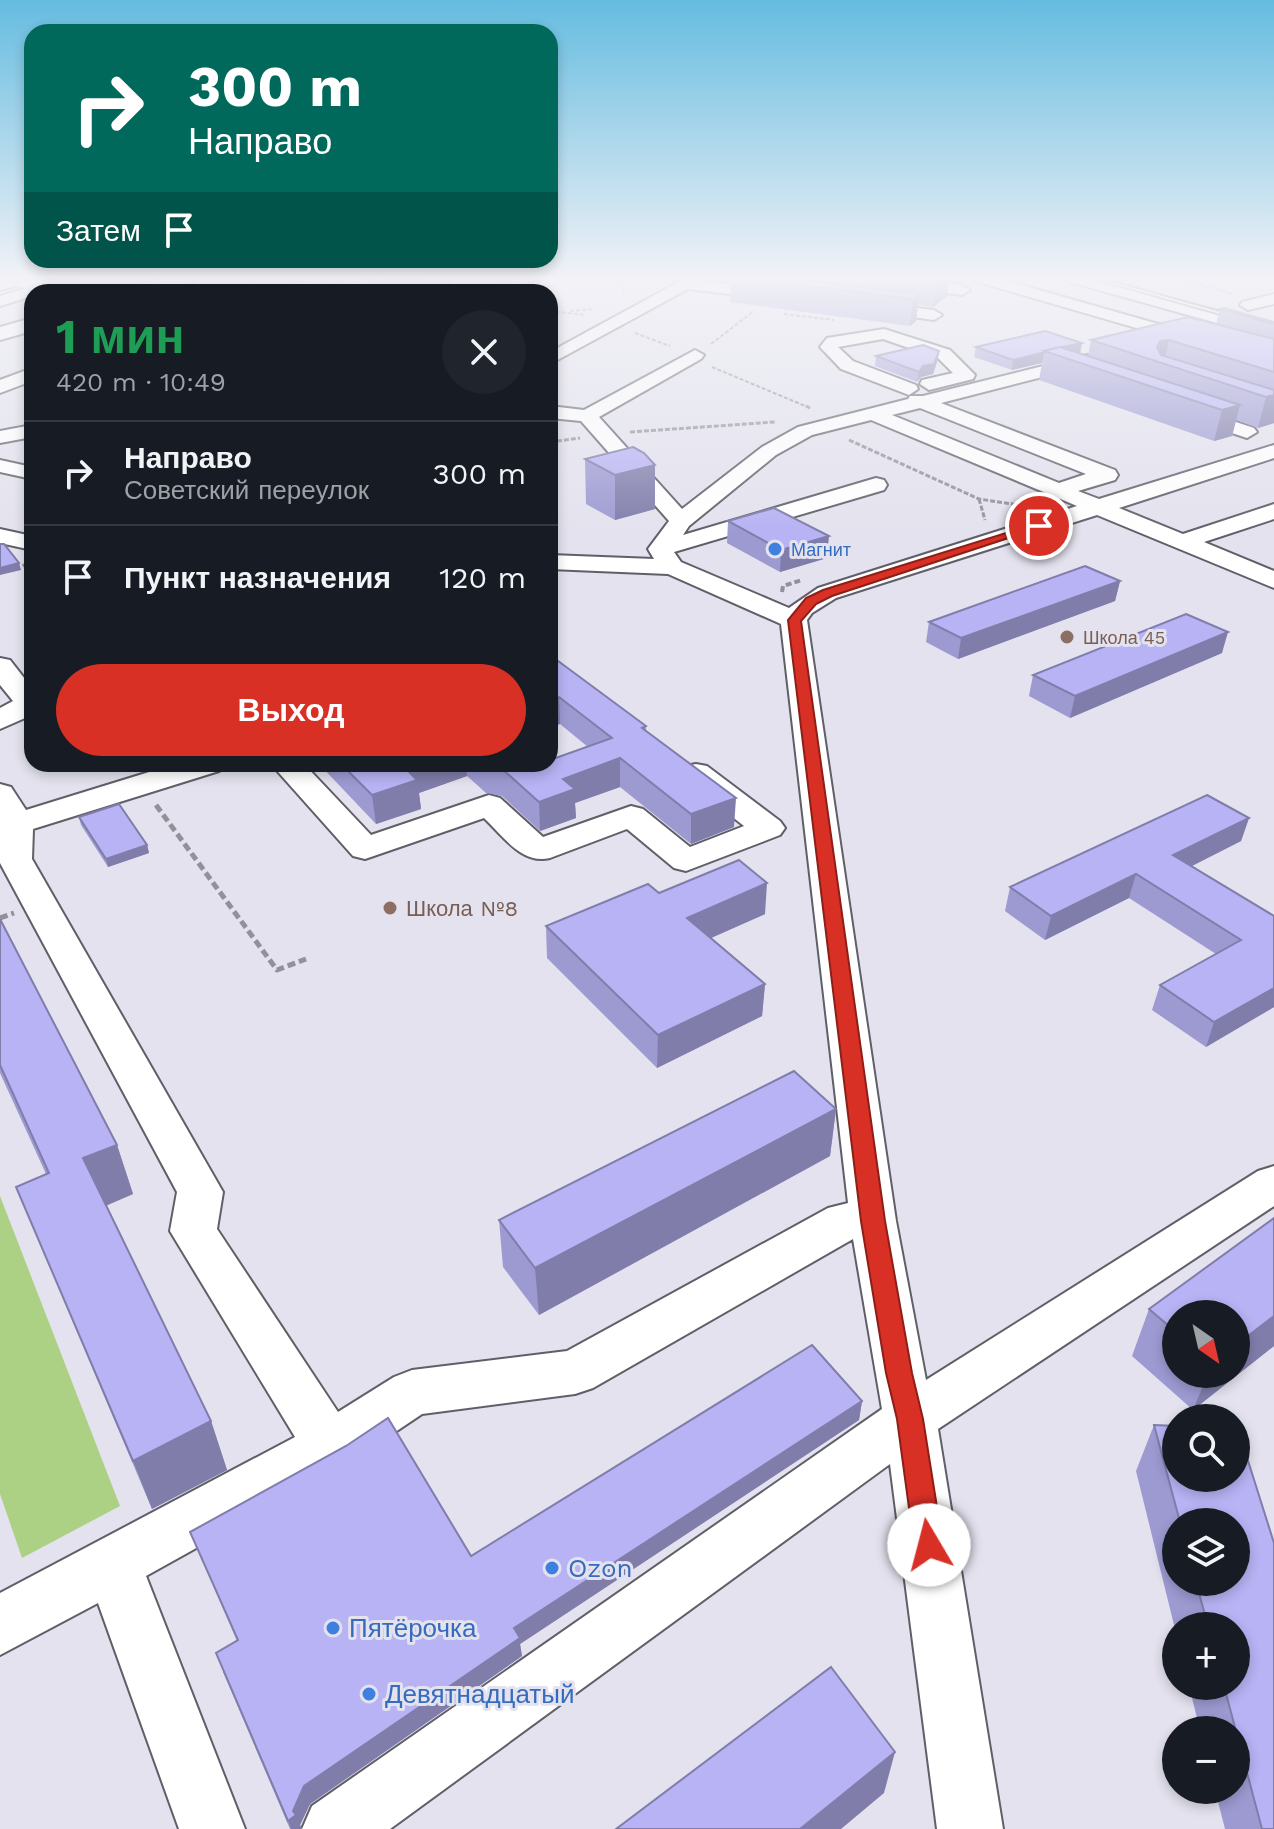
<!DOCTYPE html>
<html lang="ru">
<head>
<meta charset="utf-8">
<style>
  :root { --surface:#171b24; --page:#20242c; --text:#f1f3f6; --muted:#9ea1a6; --line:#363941; --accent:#d93025 }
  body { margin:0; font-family:"Work Sans",sans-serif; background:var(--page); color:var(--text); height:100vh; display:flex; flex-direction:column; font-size:30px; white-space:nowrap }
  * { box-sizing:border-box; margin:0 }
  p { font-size:26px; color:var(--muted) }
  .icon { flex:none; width:44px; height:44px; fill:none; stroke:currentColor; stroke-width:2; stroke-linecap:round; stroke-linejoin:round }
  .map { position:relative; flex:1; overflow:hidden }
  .drawer { position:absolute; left:24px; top:284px; width:534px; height:488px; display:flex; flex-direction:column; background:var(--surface); border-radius:24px; box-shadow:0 4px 12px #0003 }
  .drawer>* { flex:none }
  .guide { position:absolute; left:24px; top:24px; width:534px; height:244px; border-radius:24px; box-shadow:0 4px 12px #0003; background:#00695c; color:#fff; overflow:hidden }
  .needle { width:52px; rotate:146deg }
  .fabs { position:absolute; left:1162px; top:1300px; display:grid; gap:16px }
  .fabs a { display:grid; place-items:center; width:88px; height:88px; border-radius:50%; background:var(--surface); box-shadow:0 4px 12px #0003; font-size:40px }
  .pin { position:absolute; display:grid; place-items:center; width:68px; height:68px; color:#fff; margin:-34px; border:4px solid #fff; border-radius:50%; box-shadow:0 2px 8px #0007 }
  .me { position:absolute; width:88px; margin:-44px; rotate:352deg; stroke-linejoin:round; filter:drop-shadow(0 0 6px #0008) }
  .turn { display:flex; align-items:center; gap:28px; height:168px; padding:0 32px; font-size:36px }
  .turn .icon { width:104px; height:104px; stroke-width:2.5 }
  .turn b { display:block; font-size:56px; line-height:68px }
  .then { display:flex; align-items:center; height:76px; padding:0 32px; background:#0003; gap:16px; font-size:30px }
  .round { display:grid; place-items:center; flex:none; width:84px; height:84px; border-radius:42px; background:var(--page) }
  .summary { display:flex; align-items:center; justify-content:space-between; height:136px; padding:0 32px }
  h1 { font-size:48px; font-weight:700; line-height:60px; color:#1e9e55 }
  .button { display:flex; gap:16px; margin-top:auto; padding:16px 32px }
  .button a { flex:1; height:92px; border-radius:48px; background:var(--accent); color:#fff; font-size:32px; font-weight:700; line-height:92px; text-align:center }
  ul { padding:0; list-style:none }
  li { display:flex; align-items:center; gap:24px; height:104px; padding:0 32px; border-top:2px solid var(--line) }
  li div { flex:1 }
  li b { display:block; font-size:30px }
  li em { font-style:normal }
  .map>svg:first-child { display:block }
</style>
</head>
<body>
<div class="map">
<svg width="1274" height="1829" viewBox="0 0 1274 1829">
  <rect width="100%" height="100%" fill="#e3e2ee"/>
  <polygon fill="#add184" points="0,1196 120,1506 22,1558 0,1494"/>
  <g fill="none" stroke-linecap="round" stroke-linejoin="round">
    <defs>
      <g id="minor">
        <polygon points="9,278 47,282 55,287 47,292 32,292 32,296 0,306 0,296 27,288 15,286 0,290 0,280"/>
        <polygon points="305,278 327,279 301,292 279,292"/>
        <polygon points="350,278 416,287 424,292 382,292 345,286 345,280"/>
        <polygon points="515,278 535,278 512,292 492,292"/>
        <polygon points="686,278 706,278 703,281 778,290 786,295 778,300 688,289 550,364 550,352"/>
        <polygon points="862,278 906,278 962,285 970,290 962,295 870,283"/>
        <polygon points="972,278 997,278 1274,357 1274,368 975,281"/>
        <polygon points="1274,294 1274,304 1248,310 1240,305 1242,302"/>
        <polygon points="868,302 934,310 942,315 934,320 862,310 862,304"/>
        <polygon points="884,329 950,350 975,375 973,379 929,390 920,384 922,380 953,373 938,358 883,339 838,347 853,361 916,385 918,389 909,395 841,369 820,347 827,338"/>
        <path d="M695,350L704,355L701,359L599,417L682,509L762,447L798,427L908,399L910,396H923L1087,355L1096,360L1093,364L941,403L1115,470L1118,475L1115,480L1078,491L1099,499L1274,445V458L1119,508L1183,534L1274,504V519L1204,542L1274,571V588L1097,515L836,598L812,613L807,620L896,1221L926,1380L1258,1171L1274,1166V1206L938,1429L1003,1829H937L890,1464L390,1829H302L312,1806L882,1409L853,1239L593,1388L575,1394L422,1414L349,1463L146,1576L245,1829H179L98,1603L0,1655V1593L295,1437L170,1231L177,1192L0,863V784L11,787L26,810L175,764H224L219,771L33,829L32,859L223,1192L217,1229L338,1412L394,1377L412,1370L567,1351L828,1208L848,1203L781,624L668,574L550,569V555L654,559L648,549L669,521L581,421L550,418V406L584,410ZM920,408L1086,474L1059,483L892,415ZM871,420L1077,506L818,588L789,608L681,562L674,552L884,490L887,485L884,480L876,478L683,535L689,526L776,455L812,435Z"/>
        <polygon points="32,368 32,381 0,393 0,380"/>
        <polygon points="1188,406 1254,428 1257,432 1247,438 1181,416 1178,412 1181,408"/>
        <polygon points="32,425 32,437 0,443 0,431"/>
        <polygon points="0,460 32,467 32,479 0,472"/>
        <polygon points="0,529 32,536 32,550 0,543"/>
        <polygon points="0,658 10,660 32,688 32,715 0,729 0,708 13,701 0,685"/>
        <path d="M271,764H304L371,835L489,795L500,798L543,837L631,806L643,809L690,847L744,826L685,780L680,773L685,766L696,764L707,766L780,821L785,828L780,835L686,871L674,868L627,829L550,858C522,865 503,836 484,818L365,859L353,856Z"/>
      </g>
      <g id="major">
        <polygon points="165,278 195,278 193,282 157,292 126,292 129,288"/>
        <polygon points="1068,278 1098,278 1274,327 1274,339 1070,282"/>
        <polygon points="32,318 32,331 0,340 0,327"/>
      </g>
    </defs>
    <use href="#minor" stroke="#5f5f68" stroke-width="4"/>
    <use href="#major" stroke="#5f5f68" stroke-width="4"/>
    <g stroke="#92919a" stroke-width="2" stroke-dasharray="4 2" stroke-linecap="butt">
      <polyline points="618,278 624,292 628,292"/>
      <polyline points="1176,278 1233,294"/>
      <polyline points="550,311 585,315"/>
      <polyline points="570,311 595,309"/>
      <polyline points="784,314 834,320"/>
      <polyline points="635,333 670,346"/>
      <polyline points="711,344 754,311"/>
      <polyline points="712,367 810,408"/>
    </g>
    <g stroke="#92919a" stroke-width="3" stroke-dasharray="5 2" stroke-linecap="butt">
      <polyline points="806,406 810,408"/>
      <polyline points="630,432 775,422"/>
      <polyline points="849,440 979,499 1025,506"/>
      <polyline points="550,442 580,438"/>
      <polyline points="979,499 985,520"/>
      <polyline points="23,564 30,573"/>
    </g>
    <g stroke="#92919a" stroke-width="4" stroke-dasharray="6 3" stroke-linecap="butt">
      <polyline points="28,571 32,576"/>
      <polyline points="782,592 783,586 802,580"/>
    </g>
    <g stroke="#92919a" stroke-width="5" stroke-dasharray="8 4" stroke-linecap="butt">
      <polyline points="156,805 277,970 306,959"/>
      <polyline points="0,918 14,913"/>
    </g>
    <use href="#minor" fill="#fff" fill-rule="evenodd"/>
    <use href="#major" fill="#fff" fill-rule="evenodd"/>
    <polyline stroke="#6f6f76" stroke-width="2" points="1089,278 1274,330"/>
  </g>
  <g fill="#9d9ad2" fill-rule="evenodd">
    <polygon points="37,278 87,278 60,286 47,279"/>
    <polygon points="731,278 969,278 964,283 949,281 947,296 933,307 918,305 916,321 910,326 730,302"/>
    <polygon points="1220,309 1274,322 1274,423 1258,428 1236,420 1232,436 1214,441 1039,380 1042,363 1012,370 974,357 976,347 1082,343 1080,353 1088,356 1091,340 1216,324"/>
    <polygon points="939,351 937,362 933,374 921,377 917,382 875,366 876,356"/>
    <polygon points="32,425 32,454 25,428"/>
    <polygon points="585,459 655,465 655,509 615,520 586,504"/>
    <polygon points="728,521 827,558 780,572 727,543"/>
    <polygon points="1120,581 1115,601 958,659 926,642 929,622"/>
    <polygon points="1222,653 1070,718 1029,696 1033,675"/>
    <polygon points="550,655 646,726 646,731 734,827 691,844 620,787 575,803 576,818 540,831 502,796 486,793 467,776 419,793 421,809 376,824 319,764 550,764 588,747 560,724 550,727"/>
    <polygon points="79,817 147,845 149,853 108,867 81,825"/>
    <polygon points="1249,818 1241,841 1192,866 1274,916 1274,1007 1206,1047 1152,1010 1160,985 1216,954 1129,898 1045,940 1005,911 1010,887"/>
    <polygon points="659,893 765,914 711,938 765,984 762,1016 657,1068 547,958 546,926"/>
    <polygon points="0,919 117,1145 133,1194 106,1205 211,1421 227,1470 152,1509 16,1187 46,1174 0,1073"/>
    <polygon points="836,1109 830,1156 539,1315 503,1267 499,1220"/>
    <path d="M1274,1218V1346L1193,1410L1132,1356L1149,1309ZM1176,1314H1236V1374H1176Z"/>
    <polygon points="862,1401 859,1420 520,1644 522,1656 310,1804 300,1825 302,1829 290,1829 223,1672 237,1641 190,1532 471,1556"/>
    <path d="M1154,1425L1176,1426V1478H1236V1429H1238L1274,1543V1829H1225L1215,1790H1236V1730H1200L1189,1686H1236V1626H1176V1633L1136,1471ZM1176,1522H1236V1582H1176Z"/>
  </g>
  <g fill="#807dab">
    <polygon points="60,278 87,278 60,286 58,279"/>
    <polygon points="448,278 452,278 450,292 447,292"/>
    <polygon points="941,278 949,278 947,296 933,307 936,282"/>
    <polygon points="919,294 916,321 910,326 913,299"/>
    <polygon points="1169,340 1164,364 1157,347 1160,341"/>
    <polygon points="1082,343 1080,353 1046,352"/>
    <polygon points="939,351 937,362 933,374 921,377 917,382 919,372"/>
    <polygon points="1044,352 1042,363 1012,370 1013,360"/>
    <polygon points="1274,395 1274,423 1258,428 1266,397"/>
    <polygon points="1240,405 1232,436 1214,441 1222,410"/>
    <polygon points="655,465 655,509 615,520 615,475"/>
    <polygon points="829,536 827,558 780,572 781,550"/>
    <polygon points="19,563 21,570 0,575 0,568"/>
    <polygon points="1120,581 1115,601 958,659 961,638"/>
    <polygon points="1228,632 1222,653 1070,718 1075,696"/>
    <polygon points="559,697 560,724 550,727 550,700"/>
    <polygon points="620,758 620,787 575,803 576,818 540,831 539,802 563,779"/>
    <polygon points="416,764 466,764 467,776 419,793 421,809 376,824 372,795 405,768"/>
    <polygon points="736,798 734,827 691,844 691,814"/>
    <polygon points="1249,818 1241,841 1166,879 1173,855"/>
    <polygon points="147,845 149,853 108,867 106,859"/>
    <polygon points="1136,874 1129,898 1045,940 1051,916"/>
    <polygon points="767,883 765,914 686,949 687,918"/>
    <polygon points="765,984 762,1016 657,1068 658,1035"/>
    <polygon points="1274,988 1274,1007 1206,1047 1214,1022"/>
    <polygon points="836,1109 830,1156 539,1315 535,1268"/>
    <polygon points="117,1145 133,1194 101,1208 83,1158"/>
    <polygon points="1274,1316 1274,1346 1193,1410 1208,1374 1236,1374 1236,1345"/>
    <polygon points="862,1401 859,1420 520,1644 522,1656 310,1804 300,1825 302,1829 291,1829 288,1821 304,1786 514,1628"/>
    <polygon points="211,1421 227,1470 152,1509 133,1461"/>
    <polygon points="895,1752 884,1793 841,1829 800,1829"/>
  </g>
  <g fill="#b7b3f4" stroke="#807dab" stroke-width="2">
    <polygon points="423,278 448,278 447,288 473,292 350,292 381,279 423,279"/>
    <polygon points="747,278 785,278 919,294 913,299"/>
    <polygon points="907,278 941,278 936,282"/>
    <polygon points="1224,308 1274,322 1274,324 1220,309"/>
    <polygon points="1188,317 1274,339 1274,372 1169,340 1160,341 1157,347 1161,355 1274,390 1274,395 1266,397 1091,340"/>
    <polygon points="1045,331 1082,343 1044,351 1046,352 1013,360 976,347"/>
    <polygon points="923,345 939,351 934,364 923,366 919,372 876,356"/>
    <polygon points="1060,347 1240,405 1222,410 1044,351"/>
    <polygon points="633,447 644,453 655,465 615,475 585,459"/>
    <polygon points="774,508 829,536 781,550 728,521"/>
    <polygon points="0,544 4,544 19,563 0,568"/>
    <polygon points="1085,566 1120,581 961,638 929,622"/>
    <polygon points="1186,614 1228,632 1075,696 1033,675"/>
    <polygon points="550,655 646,726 642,728 736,798 691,814 620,758 563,779 575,789 539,802 500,767 484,765 550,764 550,760 612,738 559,697 550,700"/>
    <polygon points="341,764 416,764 405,768 417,780 372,795"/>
    <polygon points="1207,795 1249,818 1173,855 1274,916 1274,988 1214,1022 1160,985 1241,940 1136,874 1051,916 1010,887"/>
    <polygon points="119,804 147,845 106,859 79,817"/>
    <polygon points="739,860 767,883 687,918 765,984 658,1035 546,926 648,884 659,893"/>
    <polygon points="0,919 117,1145 83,1158 211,1421 133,1461 16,1187 49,1173 0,1065"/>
    <polygon points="794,1071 836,1109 535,1268 499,1220"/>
    <polygon points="1274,1218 1274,1316 1236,1345 1236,1314 1176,1314 1176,1332 1149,1309"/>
    <polygon points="812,1345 862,1401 514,1628 520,1638 304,1786 293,1811 296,1815 288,1821 216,1653 238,1640 190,1532 346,1446 388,1418 471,1556"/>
    <polygon points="1154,1425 1176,1426 1176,1478 1236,1478 1236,1429 1238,1429 1274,1543 1274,1829 1262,1829 1224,1686 1236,1686 1236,1626 1208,1626 1196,1582 1236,1582 1236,1522 1180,1522"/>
    <polygon points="831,1667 895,1752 800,1829 616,1829"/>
  </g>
  <linearGradient id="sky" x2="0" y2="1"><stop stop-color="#65bce0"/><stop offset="0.52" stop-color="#f2f2f7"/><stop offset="1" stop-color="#f2f2f7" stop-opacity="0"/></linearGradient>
  <rect width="1274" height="534" fill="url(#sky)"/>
  <polygon fill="#d93025" stroke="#8d1f18" stroke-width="2" points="1035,524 1045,526 832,596 816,604 801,621 885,1221 912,1373 923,1419 943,1545 939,1555 929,1559 918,1555 914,1545 897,1419 886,1373 861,1221 788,620 806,598 823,590"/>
  <g fill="#3f7fe0" stroke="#e3e2ee" stroke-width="3">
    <circle cx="775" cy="549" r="8"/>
    <circle cx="552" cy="1568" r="8"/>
    <circle cx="333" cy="1628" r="8"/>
    <circle cx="369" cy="1694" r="8"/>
  </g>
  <g fill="#8d6e63" stroke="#e3e2ee" stroke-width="3">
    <circle cx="1067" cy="637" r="8"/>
    <circle cx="390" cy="908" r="8"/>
  </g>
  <g text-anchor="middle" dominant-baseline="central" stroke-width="6" stroke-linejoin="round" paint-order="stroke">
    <g font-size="18" fill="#366cbe" stroke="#e3e2ee" text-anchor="start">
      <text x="791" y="549">Магнит</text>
    </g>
    <g font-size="18" fill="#785e54" stroke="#e3e2ee" text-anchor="start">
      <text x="1083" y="637">Школа 45</text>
    </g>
    <g font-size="22" fill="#785e54" stroke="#e3e2ee" text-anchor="start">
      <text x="406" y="908">Школа №8</text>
    </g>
    <g font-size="26" fill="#366cbe" stroke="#e3e2ee" text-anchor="start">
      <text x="568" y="1568">Ozon</text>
      <text x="349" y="1628">Пятёрочка</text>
      <text x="385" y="1694">Девятнадцатый</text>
    </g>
  </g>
</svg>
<div class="fabs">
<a><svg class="needle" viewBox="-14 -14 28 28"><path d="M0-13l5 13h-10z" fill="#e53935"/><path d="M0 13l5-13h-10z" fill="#9ea1a6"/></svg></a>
<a><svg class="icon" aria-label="search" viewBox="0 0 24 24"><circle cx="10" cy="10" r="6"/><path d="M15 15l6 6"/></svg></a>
<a><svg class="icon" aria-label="layers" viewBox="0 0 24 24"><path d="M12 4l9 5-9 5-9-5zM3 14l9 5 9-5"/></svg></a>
<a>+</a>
<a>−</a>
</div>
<div class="pin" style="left:1039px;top:526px;background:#d93025"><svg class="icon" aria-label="arrive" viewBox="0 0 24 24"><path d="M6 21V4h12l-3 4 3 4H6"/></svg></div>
<svg class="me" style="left:929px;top:1545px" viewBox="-20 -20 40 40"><circle r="19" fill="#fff"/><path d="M0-13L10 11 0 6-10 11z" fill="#d93025"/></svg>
<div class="guide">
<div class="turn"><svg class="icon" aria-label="right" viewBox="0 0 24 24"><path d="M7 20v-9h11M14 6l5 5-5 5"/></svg><div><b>300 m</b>Направо</div></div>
<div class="then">Затем<svg class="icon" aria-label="arrive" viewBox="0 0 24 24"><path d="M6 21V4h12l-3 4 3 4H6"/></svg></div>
</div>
<section class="drawer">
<div class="summary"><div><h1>1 мин</h1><p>420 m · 10:49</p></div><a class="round"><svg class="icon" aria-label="close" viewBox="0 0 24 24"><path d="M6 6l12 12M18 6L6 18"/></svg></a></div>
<ul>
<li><svg class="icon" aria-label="right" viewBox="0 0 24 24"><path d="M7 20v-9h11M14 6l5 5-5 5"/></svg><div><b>Направо</b><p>Советский переулок</p></div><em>300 m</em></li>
<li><svg class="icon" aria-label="arrive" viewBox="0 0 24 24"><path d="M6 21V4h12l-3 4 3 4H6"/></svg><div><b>Пункт назначения</b></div><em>120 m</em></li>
</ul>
<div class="button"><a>Выход</a></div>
</section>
</div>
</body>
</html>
